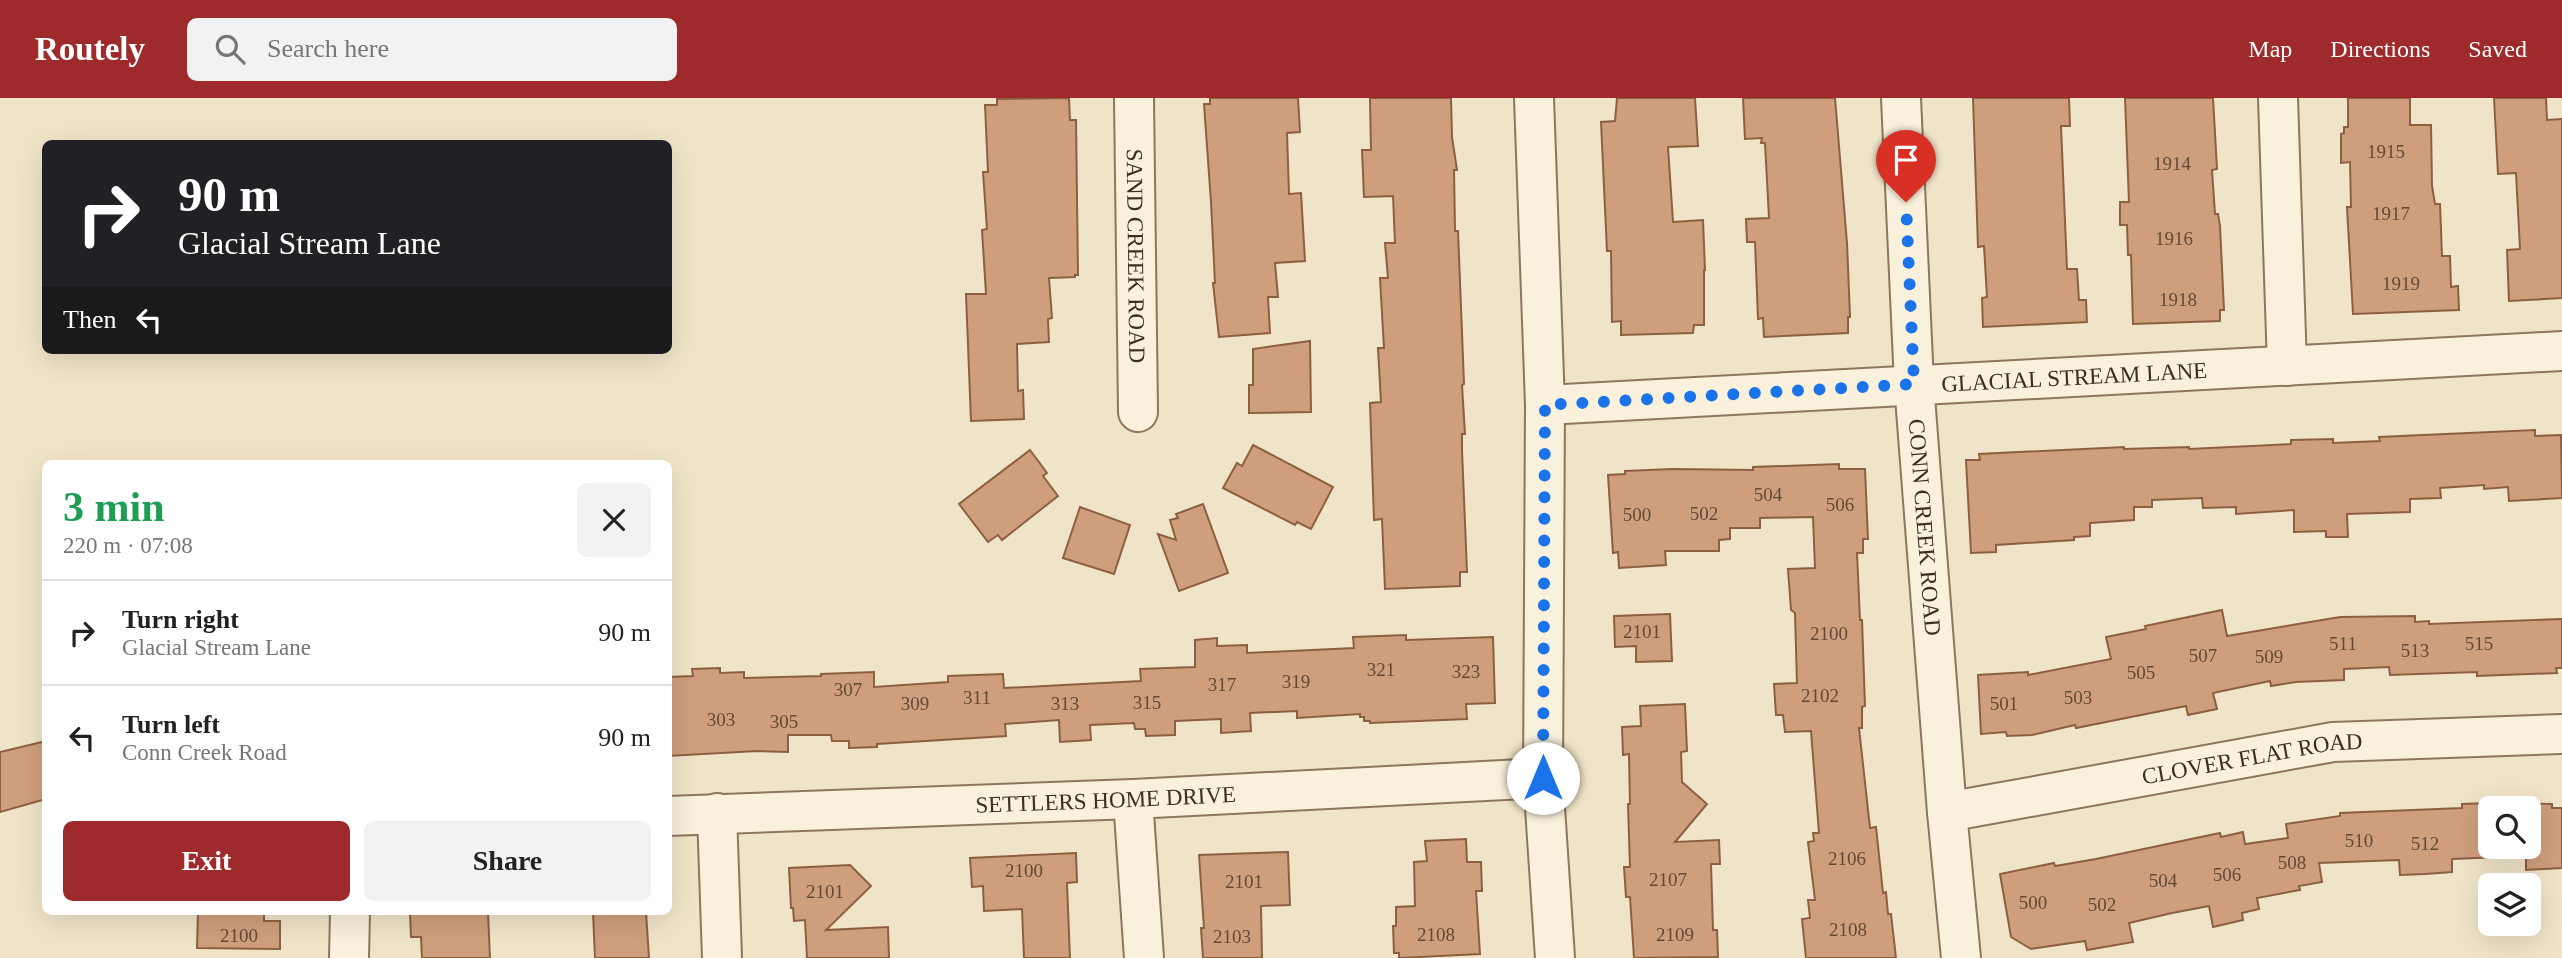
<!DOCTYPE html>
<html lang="en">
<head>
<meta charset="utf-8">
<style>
  :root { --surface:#fff; --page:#f2f2f2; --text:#222; --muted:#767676; --line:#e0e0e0; --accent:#9e2a2b }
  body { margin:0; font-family:Georgia,serif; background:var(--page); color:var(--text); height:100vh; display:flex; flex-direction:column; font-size:26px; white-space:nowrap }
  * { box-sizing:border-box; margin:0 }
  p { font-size:23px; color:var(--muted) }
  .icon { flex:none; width:38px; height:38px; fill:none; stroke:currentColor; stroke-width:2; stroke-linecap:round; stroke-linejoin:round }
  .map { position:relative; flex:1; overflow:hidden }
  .side { position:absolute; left:42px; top:362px; width:630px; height:455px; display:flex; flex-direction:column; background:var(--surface); border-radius:10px; box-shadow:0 7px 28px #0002 }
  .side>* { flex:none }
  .hud { position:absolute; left:42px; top:42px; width:630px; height:214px; border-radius:10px; box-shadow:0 7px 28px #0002; background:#202124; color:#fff; overflow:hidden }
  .tools { position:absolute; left:2478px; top:698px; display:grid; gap:14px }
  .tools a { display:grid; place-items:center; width:63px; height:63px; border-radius:10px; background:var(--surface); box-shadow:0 7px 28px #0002; font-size:35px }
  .pin { position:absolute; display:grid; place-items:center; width:60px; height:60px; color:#fff; margin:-72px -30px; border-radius:50% 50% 50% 0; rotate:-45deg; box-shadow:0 0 7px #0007 }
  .pin .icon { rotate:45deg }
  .me { position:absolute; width:77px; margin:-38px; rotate:0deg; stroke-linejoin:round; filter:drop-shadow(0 0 5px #0008) }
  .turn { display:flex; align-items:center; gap:24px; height:147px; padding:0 21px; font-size:32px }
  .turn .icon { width:91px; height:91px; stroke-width:2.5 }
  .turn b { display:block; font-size:49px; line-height:60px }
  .then { display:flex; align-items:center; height:66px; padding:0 21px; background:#0003; gap:14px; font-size:26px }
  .round { display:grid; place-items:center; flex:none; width:74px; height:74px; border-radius:10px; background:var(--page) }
  .summary { display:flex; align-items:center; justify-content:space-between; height:119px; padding:0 21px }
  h1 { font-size:42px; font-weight:800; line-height:52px; color:#1e9e55 }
  .cta { display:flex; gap:14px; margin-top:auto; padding:14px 21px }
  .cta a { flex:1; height:80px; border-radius:10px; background:var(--accent); color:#fff; font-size:28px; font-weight:800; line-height:80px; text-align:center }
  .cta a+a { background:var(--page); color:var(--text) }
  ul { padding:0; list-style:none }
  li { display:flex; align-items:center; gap:21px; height:105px; padding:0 21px; border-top:2px solid var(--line) }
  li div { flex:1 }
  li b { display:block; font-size:26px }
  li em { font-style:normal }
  header { display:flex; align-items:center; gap:42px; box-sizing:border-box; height:98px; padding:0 35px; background:var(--accent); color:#fff }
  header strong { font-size:33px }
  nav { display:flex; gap:38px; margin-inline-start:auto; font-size:24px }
  .search { width:490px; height:63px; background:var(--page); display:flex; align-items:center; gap:18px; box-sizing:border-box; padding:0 24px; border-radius:10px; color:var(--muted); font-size:26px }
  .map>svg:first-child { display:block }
</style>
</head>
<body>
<header>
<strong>Routely</strong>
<div class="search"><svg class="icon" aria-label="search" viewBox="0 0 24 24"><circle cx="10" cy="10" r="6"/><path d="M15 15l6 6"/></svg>Search here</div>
<nav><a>Map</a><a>Directions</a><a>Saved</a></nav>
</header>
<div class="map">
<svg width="2562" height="860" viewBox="0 0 2562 860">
  <rect width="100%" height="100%" fill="#f0e4c8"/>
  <g fill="#cf9f7d" stroke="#8d5f41" stroke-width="2" fill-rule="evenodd">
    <polygon points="1069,0 1070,22 1076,22 1078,177 1075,177 1075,179 1049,180 1052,220 1048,221 1049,244 1017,246 1018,293 1023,292 1024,321 971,323 966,196 986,196 982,132 987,131 983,74 988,74 985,7 997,7 997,1"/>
    <polygon points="1210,0 1298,0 1300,34 1287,35 1289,96 1301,95 1305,163 1275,165 1278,199 1268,199 1270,235 1219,239 1213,185 1215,185 1211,104 1204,6 1210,6"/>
    <polygon points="1370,0 1451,0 1452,39 1457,72 1454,72 1455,133 1458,133 1464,286 1462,287 1465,336 1462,336 1462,352 1467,474 1460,474 1460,488 1385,491 1382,421 1374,422 1370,305 1381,304 1378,250 1384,250 1380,180 1388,180 1385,145 1395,145 1393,98 1364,99 1362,52 1371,52"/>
    <polygon points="1617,0 1695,0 1698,48 1668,49 1673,124 1703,122 1705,172 1704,172 1704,227 1694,227 1693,235 1621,237 1621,223 1612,224 1611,153 1607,153 1601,24 1615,23"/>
    <polygon points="1743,0 1835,0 1847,145 1850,219 1848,219 1848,235 1764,239 1763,220 1758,221 1755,144 1747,144 1746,121 1769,120 1765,45 1761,45 1762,40 1745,41"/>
    <polygon points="1973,0 2069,0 2070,28 2061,28 2067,171 2077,171 2079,202 2086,202 2087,224 1983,229 1982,200 1987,199 1984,148 1978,149"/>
    <polygon points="2125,0 2213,0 2217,71 2212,72 2215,116 2218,116 2220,128 2224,212 2220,212 2220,223 2133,226 2131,157 2128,157 2127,127 2120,127 2120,104 2129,104"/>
    <polygon points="2348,0 2410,0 2410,27 2431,27 2432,88 2435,106 2440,106 2442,158 2450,158 2451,189 2458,188 2459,212 2353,216 2347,109 2351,109 2350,64 2341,65 2341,36 2344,35 2344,29 2348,29"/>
    <polygon points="2494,0 2546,0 2547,22 2562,21 2562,200 2509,203 2507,152 2520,151 2516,75 2498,76"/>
    <polygon points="1310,243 1311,314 1249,315 1249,287 1253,287 1253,251"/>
    <polygon points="2535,332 2535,338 2561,337 2562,400 2509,403 2508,389 2484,391 2484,387 2440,390 2441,400 2410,401 2410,414 2347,416 2348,439 2326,439 2326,433 2294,434 2294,412 2236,416 2236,409 2203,410 2202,400 2152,402 2152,409 2134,409 2134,422 2090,425 2090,438 2074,439 2074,442 1996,447 1996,454 1971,455 1966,362 1980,362 1979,356 2124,349 2124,351 2189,349 2189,351 2291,346 2291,342 2333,341 2333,345 2380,343 2379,339"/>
    <polygon points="1253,347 1333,389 1311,431 1297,424 1295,427 1223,390 1237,365 1242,368"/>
    <polygon points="1030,352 1047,375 1043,378 1058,398 1002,442 998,437 988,444 959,406"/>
    <polygon points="1839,366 1839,371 1865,371 1868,441 1863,441 1863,455 1857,455 1860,522 1862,522 1865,608 1862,609 1862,630 1859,630 1870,730 1876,729 1883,795 1886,794 1888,816 1891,816 1896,860 1806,860 1802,821 1810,820 1808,802 1815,802 1808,744 1814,743 1813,735 1819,735 1811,633 1785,634 1783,617 1776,617 1774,586 1797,585 1795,515 1791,512 1788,471 1815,470 1813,419 1760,420 1760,430 1730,430 1730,441 1719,442 1719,453 1665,453 1666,467 1619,470 1618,454 1613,455 1608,377 1625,376 1625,373 1673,371 1753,372 1753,369"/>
    <polygon points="1203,406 1228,475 1179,493 1158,436 1176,442 1170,422 1178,420 1176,416"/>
    <polygon points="1080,409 1130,427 1114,476 1063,460"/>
    <polygon points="2222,512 2227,538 2340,519 2415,518 2415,524 2429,523 2429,526 2562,521 2562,570 2556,570 2557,575 2477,578 2477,574 2390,577 2389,569 2344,571 2344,582 2296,584 2271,588 2270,583 2213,595 2217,611 2188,617 2186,608 2076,630 2075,627 2032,637 2007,638 2006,634 1981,636 1978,577 2028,574 2028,577 2111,561 2106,539 2146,531 2145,528"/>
    <polygon points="1670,516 1672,563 1636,564 1636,548 1615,549 1614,518"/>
    <polygon points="1406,537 1406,542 1493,539 1495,605 1466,606 1467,621 1370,625 1370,623 1364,623 1364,619 1360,619 1360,616 1297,620 1297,613 1250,615 1251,633 1221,635 1221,621 1175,623 1175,637 1146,638 1145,631 1135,631 1134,625 1090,627 1091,642 1060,644 1059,622 1005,626 1006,638 877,646 877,649 849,650 849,643 832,643 831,637 788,637 788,654 757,653 668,658 668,579 693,578 692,571 720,570 720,575 744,574 744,580 821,578 821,576 874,574 874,589 948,584 948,578 1003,576 1004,590 1141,583 1140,571 1195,569 1195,542 1217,540 1217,548 1247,547 1247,555 1354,550 1353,539"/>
    <polygon points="1685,606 1687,653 1681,654 1682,684 1707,706 1675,744 1719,742 1720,766 1711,766 1713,832 1717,832 1718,859 1634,860 1630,799 1626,799 1624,769 1630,769 1628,706 1630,706 1629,656 1623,657 1622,629 1641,628 1640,608"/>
    <polygon points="46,643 46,701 0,714 0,654"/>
    <path d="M2491,705L2552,706V710H2562V770L2526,772V758L2452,761V774L2425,776L2400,777L2399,762L2319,765L2322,784L2299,788L2300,792L2257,800L2259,811L2242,815L2243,822L2213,829L2209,808L2172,815L2129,825L2133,844L2087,852L2085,843L2031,851L2011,839L2000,776L2054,765L2055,768L2096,761L2220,735L2221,739L2243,734L2245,746L2288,740L2286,726L2340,718V715L2462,710V706ZM2490,710H2529V749H2490Z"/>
    <polygon points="1466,741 1467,764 1481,764 1482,793 1476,793 1480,856 1399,860 1399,855 1394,855 1393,828 1396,828 1396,809 1415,808 1414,764 1427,763 1425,743"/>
    <polygon points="1288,754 1290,807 1261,808 1262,860 1203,860 1201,830 1204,830 1199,757"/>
    <polygon points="1076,755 1077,784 1067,785 1070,860 1024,860 1022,811 984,813 983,788 972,789 970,760"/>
    <polygon points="850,767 871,788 826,832 888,829 889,860 807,860 805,822 794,823 793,810 791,810 789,770"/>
    <polygon points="198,814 264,814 264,823 280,823 280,851 197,850"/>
    <polygon points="410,814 488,814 490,860 422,860 421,839 411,839"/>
    <polygon points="593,814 646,814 649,860 595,860"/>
  </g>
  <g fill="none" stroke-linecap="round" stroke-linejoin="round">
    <defs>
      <g id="minor">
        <path id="s1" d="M1134,0L1138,314"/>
        <polyline points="1534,0 1545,307 1543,680 1555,860"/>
        <path id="s2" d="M1901,0L1914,286L1947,714L1961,860"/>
        <polyline points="2278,0 2287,268"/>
        <path id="s3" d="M1545,307L2562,253"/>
        <polyline points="1133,701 1144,860"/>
        <path id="s4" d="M1947,714L2333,644L2562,636"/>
        <polyline points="717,715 722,860"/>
        <path id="s5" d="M668,718L1133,701L1543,680"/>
        <polyline points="349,860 350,814"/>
      </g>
    </defs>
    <use href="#minor" stroke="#8d765c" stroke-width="42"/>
    <use href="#minor" stroke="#faf1dc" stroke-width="38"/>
  </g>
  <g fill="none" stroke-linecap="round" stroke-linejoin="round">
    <polyline stroke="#1a73e8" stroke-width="12" stroke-dasharray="0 21.6" points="1543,680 1545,307 1914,286 1906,104"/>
  </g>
  <g text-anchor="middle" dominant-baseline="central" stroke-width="7" stroke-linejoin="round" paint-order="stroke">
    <g font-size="19" fill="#624a37">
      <text x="2386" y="53">1915</text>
      <text x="2172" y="65">1914</text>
      <text x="2391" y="115">1917</text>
      <text x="2174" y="140">1916</text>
      <text x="2401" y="185">1919</text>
      <text x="2178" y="201">1918</text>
      <text x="1768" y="396">504</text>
      <text x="1840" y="406">506</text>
      <text x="1704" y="415">502</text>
      <text x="1637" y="416">500</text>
      <text x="1642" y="533">2101</text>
      <text x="1829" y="535">2100</text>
      <text x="2343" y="545">511</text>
      <text x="2479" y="545">515</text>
      <text x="2415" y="552">513</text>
      <text x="2203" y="557">507</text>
      <text x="2269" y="558">509</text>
      <text x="1381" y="571">321</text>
      <text x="1466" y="573">323</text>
      <text x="2141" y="574">505</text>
      <text x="1296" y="583">319</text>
      <text x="1222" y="586">317</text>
      <text x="848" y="591">307</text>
      <text x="1820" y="597">2102</text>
      <text x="977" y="599">311</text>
      <text x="2078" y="599">503</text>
      <text x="1147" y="604">315</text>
      <text x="915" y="605">309</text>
      <text x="1065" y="605">313</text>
      <text x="2004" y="605">501</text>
      <text x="721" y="621">303</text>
      <text x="784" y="623">305</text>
      <text x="2359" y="742">510</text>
      <text x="2425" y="745">512</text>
      <text x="1847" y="760">2106</text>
      <text x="2292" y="764">508</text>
      <text x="1024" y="772">2100</text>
      <text x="2227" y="776">506</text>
      <text x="1668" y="781">2107</text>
      <text x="2163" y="782">504</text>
      <text x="1244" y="783">2101</text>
      <text x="825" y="793">2101</text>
      <text x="2033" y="804">500</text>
      <text x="2102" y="806">502</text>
      <text x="1848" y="831">2108</text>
      <text x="1436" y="836">2108</text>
      <text x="1675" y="836">2109</text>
      <text x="239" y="837">2100</text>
      <text x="1232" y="838">2103</text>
    </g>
    <g font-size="23" fill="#3d2e20" stroke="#f7eed8">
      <text stroke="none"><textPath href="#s1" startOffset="158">SAND CREEK ROAD</textPath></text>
      <text stroke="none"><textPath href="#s3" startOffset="530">GLACIAL STREAM LANE</textPath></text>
      <text stroke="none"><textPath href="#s2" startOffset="430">CONN CREEK ROAD</textPath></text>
      <text stroke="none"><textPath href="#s4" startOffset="310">CLOVER FLAT ROAD</textPath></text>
      <text stroke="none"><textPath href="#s5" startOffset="438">SETTLERS HOME DRIVE</textPath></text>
    </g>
  </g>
</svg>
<div class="tools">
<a><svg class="icon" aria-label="search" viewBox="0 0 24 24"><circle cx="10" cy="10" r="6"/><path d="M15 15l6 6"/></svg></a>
<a><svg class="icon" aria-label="layers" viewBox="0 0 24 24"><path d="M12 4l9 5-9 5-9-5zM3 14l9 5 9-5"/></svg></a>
</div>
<div class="pin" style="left:1906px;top:104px;background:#d93025"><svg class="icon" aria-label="arrive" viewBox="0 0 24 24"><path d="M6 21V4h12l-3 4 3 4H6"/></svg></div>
<svg class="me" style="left:1543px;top:680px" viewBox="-20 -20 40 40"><circle r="19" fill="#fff"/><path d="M0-13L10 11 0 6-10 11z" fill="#1a73e8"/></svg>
<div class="hud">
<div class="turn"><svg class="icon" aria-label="right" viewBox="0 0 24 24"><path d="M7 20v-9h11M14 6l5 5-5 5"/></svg><div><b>90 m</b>Glacial Stream Lane</div></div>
<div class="then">Then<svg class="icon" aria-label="left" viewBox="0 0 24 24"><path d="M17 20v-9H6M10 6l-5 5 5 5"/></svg></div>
</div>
<section class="side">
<div class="summary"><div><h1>3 min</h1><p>220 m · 07:08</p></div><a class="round"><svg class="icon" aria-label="close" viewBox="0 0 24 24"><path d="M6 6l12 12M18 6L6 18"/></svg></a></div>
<ul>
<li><svg class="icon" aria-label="right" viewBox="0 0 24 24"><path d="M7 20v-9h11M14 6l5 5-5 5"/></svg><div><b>Turn right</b><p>Glacial Stream Lane</p></div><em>90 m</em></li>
<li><svg class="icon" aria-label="left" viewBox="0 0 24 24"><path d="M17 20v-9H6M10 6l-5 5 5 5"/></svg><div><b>Turn left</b><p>Conn Creek Road</p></div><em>90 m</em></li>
</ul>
<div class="cta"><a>Exit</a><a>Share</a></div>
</section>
</div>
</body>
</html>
